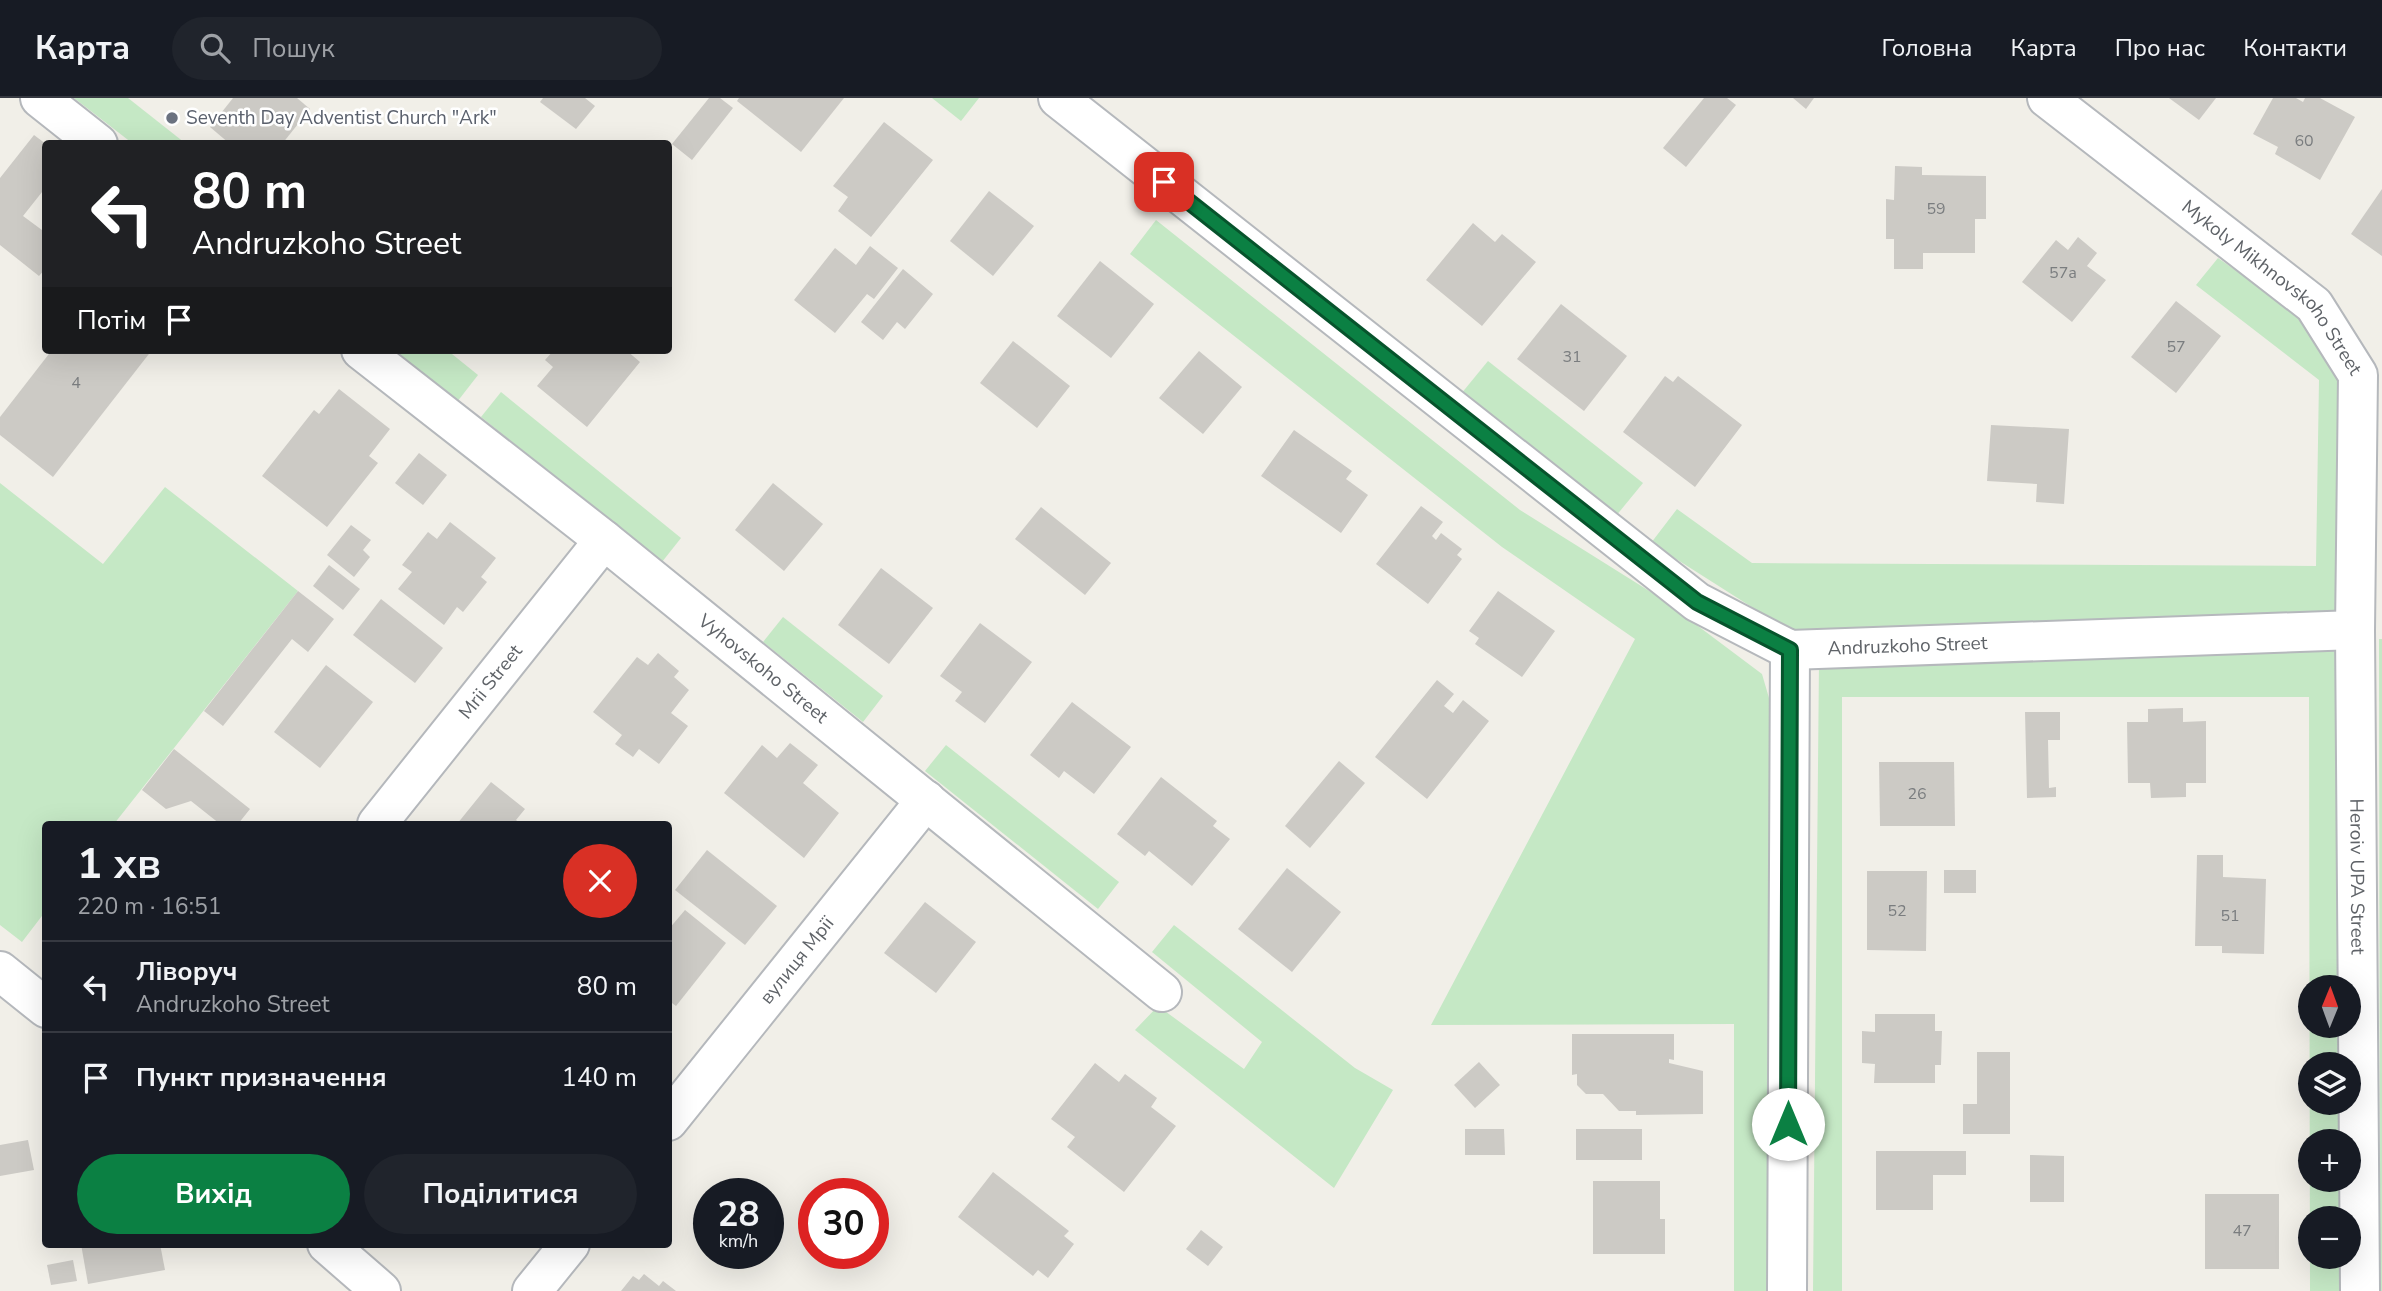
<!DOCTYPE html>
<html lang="uk">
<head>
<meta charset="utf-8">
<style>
  :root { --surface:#171b24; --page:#20242c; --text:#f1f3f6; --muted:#9ea1a6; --line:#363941; --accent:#0b8043 }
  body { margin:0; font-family:"Nunito Sans",sans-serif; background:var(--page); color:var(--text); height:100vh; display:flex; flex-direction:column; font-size:26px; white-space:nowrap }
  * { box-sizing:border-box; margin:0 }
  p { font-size:23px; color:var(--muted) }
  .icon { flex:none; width:38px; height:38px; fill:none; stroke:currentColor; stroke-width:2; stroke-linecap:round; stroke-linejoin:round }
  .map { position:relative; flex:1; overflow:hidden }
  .drawer { position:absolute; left:42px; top:723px; width:630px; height:427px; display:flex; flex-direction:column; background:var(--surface); border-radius:7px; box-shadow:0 7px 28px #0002 }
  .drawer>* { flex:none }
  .top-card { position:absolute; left:42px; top:42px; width:630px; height:214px; border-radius:7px; box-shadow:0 7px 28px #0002; background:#202124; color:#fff; overflow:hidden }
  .needle { width:46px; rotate:1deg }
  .buttons { position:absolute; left:2298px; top:877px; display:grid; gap:14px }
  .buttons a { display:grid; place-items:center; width:63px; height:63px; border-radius:50%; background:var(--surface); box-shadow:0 7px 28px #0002; font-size:35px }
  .speed { position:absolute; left:693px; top:1080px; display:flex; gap:14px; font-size:35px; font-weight:700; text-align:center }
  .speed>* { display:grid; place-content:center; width:91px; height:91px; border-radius:50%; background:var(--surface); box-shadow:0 7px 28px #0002; line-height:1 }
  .speed small { font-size:18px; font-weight:400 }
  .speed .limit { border:10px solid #d22; background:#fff; color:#111 }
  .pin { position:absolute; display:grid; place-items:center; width:60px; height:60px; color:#fff; margin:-30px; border-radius:14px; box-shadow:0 4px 10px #0006 }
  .me { position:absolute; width:77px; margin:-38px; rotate:0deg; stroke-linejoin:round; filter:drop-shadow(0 0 5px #0008) }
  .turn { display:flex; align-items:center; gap:24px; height:147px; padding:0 35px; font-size:32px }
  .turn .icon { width:91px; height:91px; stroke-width:2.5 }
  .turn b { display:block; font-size:49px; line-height:60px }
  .then { display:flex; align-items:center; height:66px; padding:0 35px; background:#0003; gap:14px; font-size:26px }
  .round { display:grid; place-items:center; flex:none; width:74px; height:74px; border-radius:37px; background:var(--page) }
  .headline { display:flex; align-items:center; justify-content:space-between; height:119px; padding:0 35px }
  h1 { font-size:42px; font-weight:700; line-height:52px }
  .action { display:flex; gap:14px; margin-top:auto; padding:14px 35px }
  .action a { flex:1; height:80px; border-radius:42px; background:var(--accent); color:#fff; font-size:28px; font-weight:700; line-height:80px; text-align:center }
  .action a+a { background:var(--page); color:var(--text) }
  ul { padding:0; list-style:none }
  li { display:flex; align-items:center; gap:21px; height:91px; padding:0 35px; border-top:2px solid var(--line) }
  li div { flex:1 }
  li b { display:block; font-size:26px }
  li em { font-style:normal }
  header { display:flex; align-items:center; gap:42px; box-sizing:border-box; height:98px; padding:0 35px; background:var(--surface); border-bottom:2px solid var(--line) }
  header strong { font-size:33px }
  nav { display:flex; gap:38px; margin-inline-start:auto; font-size:24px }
  .search { width:490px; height:63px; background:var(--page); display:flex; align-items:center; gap:18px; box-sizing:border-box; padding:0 24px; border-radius:38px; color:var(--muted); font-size:26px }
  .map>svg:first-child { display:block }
</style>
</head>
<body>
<header>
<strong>Карта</strong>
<div class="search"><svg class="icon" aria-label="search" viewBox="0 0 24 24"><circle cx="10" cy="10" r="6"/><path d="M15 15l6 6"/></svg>Пошук</div>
<nav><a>Головна</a><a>Карта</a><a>Про нас</a><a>Контакти</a></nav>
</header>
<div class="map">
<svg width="2382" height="1193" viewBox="0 0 2382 1193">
  <rect width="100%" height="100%" fill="#f1efe8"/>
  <g fill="#c5e8c5">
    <polygon points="74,0 128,0 185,45 132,45"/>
    <polygon points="932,0 979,0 961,23"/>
    <polygon points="1156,122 1520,412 1662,501 1762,576 1776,624 1772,1193 1734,1193 1734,926 1431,927 1635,541 1502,449 1130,156"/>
    <polygon points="2218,160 2295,214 2343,275 2336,518 1791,534 1651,445 1677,411 1752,465 2316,468 2319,282 2196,187"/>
    <polygon points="392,252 447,252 478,277 457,304"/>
    <polygon points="1488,263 1643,385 1611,424 1456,302"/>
    <polygon points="501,294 681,440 662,464 481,319"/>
    <polygon points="0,385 103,466 165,389 298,493 114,726 46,726 45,814 22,844 0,827"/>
    <polygon points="783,519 883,598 863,624 763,544"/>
    <polygon points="2379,541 2382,541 2382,1193 2380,1193"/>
    <polygon points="2337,547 2340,889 2310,889 2310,928 2340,928 2341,966 2310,966 2310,1004 2341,1005 2341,1043 2310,1043 2310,1082 2342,1082 2342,1120 2310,1120 2310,1158 2342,1159 2343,1193 2310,1193 2309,599 1842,599 1842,1193 1813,1193 1819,563"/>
    <polygon points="946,647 1119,784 1098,811 925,673"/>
    <polygon points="1174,827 1355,970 1393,992 1334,1090 1135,932 1158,908 1244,971 1262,944 1152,854"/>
  </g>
  <g fill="#cccac5">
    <polygon points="233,0 297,0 310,11 282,46 230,46 210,29"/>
    <polygon points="543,0 585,0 595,8 576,31 540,4"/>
    <polygon points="709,0 720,0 733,10 692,62 672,46"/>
    <polygon points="739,0 844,0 801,54 737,3"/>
    <polygon points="1704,0 1727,0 1736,7 1686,69 1663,50"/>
    <polygon points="1793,0 1814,0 1806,11"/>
    <polygon points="2169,0 2216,0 2199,22"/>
    <polygon points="2273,0 2296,0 2303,4 2305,0 2320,0 2355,19 2320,82 2275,56 2278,49 2253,36"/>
    <polygon points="884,24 933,62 871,139 838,113 848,99 833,88"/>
    <polygon points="34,37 46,46 46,89 23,118 46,135 46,170 39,178 0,147 0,80"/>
    <polygon points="1895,68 1922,69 1922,77 1986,78 1986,121 1975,121 1975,155 1923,155 1923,171 1894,171 1894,141 1886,141 1886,101 1894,102"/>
    <polygon points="2382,91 2382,158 2351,136"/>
    <polygon points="989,93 1034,128 993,178 950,143"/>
    <polygon points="1473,125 1495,144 1502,136 1536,164 1482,228 1426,182"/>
    <polygon points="2078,139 2097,155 2087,168 2106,182 2072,224 2022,184 2056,142 2068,152"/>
    <polygon points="870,148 898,170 874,201 867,196 835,235 794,202 835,150 856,167"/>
    <polygon points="1100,163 1154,206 1111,260 1057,218"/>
    <polygon points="903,171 933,196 905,231 897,224 883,242 861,224"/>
    <polygon points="2176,203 2221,238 2176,295 2131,259"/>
    <polygon points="1561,206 1627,258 1584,313 1517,261"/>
    <polygon points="1013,243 1070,288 1037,330 980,285"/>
    <polygon points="52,252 152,252 53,379 0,337 0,319"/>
    <polygon points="554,252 626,252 640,264 587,329 537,288 553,269 545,262"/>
    <polygon points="1199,253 1242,289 1203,336 1159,300"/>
    <polygon points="1665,278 1673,284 1678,278 1742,327 1695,389 1623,334"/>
    <polygon points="339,291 390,331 369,358 378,365 327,429 262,378 314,312 319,316"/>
    <polygon points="1991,327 2069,331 2064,406 2036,404 2037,386 1987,383"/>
    <polygon points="1294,332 1352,373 1346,381 1368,397 1341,435 1261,378"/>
    <polygon points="419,355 447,377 423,407 395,385"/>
    <polygon points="773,385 823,426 784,473 735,432"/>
    <polygon points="1421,408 1443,424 1432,438 1436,442 1441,435 1462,451 1457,457 1462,461 1428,506 1376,466"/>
    <polygon points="1041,409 1111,465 1085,497 1015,441"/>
    <polygon points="450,424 496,460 481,479 487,484 463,514 457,509 444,527 398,491 412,474 402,467 428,434 437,441"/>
    <polygon points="351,427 371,442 363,452 370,459 354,479 327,457"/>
    <polygon points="329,467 360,491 343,512 313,488"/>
    <polygon points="881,470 933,510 889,566 838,527"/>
    <polygon points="298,493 334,521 308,554 292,541 223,628 204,613"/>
    <polygon points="1498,493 1555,533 1522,579 1475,546 1479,540 1469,533"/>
    <polygon points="381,501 443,550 415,585 353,537"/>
    <polygon points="980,525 1032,564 985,625 955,603 962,594 940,578"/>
    <polygon points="658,555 679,573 674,579 689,592 671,615 688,628 659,666 639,651 633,659 615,646 622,637 593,614 637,559 648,567"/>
    <polygon points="326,567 373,604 320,670 274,634"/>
    <polygon points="1437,582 1454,596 1444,608 1453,615 1463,602 1489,623 1427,701 1375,659"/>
    <polygon points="1072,604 1131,649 1094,696 1064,673 1059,680 1030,657"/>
    <polygon points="2183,610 2183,624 2206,623 2206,685 2186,685 2186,699 2151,700 2150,685 2128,685 2127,624 2148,624 2148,611"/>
    <polygon points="2025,614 2060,614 2060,642 2048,642 2049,690 2056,689 2056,699 2027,700"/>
    <polygon points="790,645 818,667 803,685 839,715 804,760 724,695 762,647 777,660"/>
    <polygon points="174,651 250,711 238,726 220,726 191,703 166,711 142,692"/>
    <polygon points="1339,663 1365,685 1310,750 1285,728"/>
    <polygon points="1879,664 1954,664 1955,728 1880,728"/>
    <polygon points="1161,679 1217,723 1213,728 1230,741 1192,788 1149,753 1145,758 1117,736"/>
    <polygon points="491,684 525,711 516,722 521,726 457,726"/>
    <polygon points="707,752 777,808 745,847 675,792"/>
    <polygon points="2197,757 2223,757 2223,779 2266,781 2264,856 2222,855 2222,848 2195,848"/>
    <polygon points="1287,770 1341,814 1292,874 1238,831"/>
    <rect x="1944" y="772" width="32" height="23"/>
    <polygon points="1867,773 1927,773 1926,853 1867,852"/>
    <polygon points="925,804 976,844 936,895 884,855"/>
    <polygon points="685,812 726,845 676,908 668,902 668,832"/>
    <polygon points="1875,916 1935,916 1935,933 1942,933 1941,967 1935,967 1935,985 1874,985 1875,966 1862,965 1862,933 1875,934"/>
    <polygon points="1572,936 1674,936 1674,962 1669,961 1669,965 1703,973 1703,1016 1636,1017 1636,1013 1619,1013 1603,996 1586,996 1577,987 1577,976 1572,977"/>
    <polygon points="1977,954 2010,954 2010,1036 1963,1036 1963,1006 1977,1006"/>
    <polygon points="1479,964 1500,987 1475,1010 1454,987"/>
    <polygon points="1095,965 1119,984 1125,976 1157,1000 1151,1009 1176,1028 1124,1094 1067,1049 1075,1039 1051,1021"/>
    <polygon points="1465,1031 1504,1031 1505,1057 1465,1057"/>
    <rect x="1576" y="1031" width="66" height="31"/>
    <polygon points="28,1042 34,1072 0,1078 0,1047"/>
    <polygon points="1876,1053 1966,1053 1966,1077 1933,1077 1933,1112 1876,1112"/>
    <polygon points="2030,1057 2064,1058 2064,1104 2030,1104"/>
    <polygon points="993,1074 1069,1133 1064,1138 1074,1146 1048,1180 1038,1172 1033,1178 958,1119"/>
    <polygon points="1593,1083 1660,1083 1660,1121 1665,1121 1665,1156 1593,1156"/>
    <rect x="2205" y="1096" width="74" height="75"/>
    <polygon points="1201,1132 1223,1149 1208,1168 1186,1151"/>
    <polygon points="81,1146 160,1146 165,1172 88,1186"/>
    <polygon points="73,1162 77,1183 51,1187 47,1167"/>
    <polygon points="644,1176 659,1188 663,1183 676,1193 621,1193 633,1178 639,1182"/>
  </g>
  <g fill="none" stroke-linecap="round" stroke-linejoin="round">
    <defs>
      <g id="minor">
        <polyline points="40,0 98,46"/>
        <path id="s1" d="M1058,0L1697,504L1790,552L2355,532"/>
        <path id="s2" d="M2047,0L2314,207L2358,277L2355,532L2360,1193"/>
        <path id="s3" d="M361,252L604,442L1162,894"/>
        <path id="s4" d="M377,726L604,442"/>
        <polyline points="0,873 46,910"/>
        <path id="s5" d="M668,1023L926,702"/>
        <polyline points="327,1146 381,1193"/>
        <polyline points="532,1193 570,1146"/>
        <polyline points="1787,1193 1790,552"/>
      </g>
    </defs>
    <use href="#minor" stroke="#b5b8bc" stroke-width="42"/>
    <use href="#minor" stroke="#fff" stroke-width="38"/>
  </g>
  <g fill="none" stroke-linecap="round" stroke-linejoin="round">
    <defs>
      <polyline id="route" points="1164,84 1697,504 1790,552 1788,1026"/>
    </defs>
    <use href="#route" stroke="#07532c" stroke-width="18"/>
    <use href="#route" stroke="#0b8043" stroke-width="12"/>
  </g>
  <circle fill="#6b7280" stroke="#fff" stroke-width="2.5" cx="172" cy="20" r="7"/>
  <g text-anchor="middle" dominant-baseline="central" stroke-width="5" stroke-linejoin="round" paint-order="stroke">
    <g font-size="16" fill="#7a7d7f">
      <text x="2304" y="43">60</text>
      <text x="1936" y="111">59</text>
      <text x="2063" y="175">57а</text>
      <text x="2176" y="249">57</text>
      <text x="1572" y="259">31</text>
      <text x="76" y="285">4</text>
      <text x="1917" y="696">26</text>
      <text x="1897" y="813">52</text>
      <text x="2230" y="818">51</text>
      <text x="2242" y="1133">47</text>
    </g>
    <g font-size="19" fill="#5b616d" stroke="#fff" text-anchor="start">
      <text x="186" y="20">Seventh Day Adventist Church "Ark"</text>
    </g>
    <g font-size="19" fill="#5f6368" stroke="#fff">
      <text stroke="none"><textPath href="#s2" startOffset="296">Mykoly Mikhnovskoho Street</textPath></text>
      <text stroke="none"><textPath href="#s1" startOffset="1036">Andruzkoho Street</textPath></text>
      <text stroke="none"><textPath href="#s3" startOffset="513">Vyhovskoho Street</textPath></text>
      <text stroke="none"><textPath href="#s4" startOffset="182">Mrii Street</textPath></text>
      <text stroke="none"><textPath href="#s2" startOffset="922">Heroiv UPA Street</textPath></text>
      <text stroke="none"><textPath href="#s5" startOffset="206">вулиця Мрії</textPath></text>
    </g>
  </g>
</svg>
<div class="buttons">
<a><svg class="needle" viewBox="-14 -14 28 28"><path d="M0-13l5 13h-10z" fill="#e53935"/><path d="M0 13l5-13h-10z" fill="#9ea1a6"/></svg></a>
<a><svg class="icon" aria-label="layers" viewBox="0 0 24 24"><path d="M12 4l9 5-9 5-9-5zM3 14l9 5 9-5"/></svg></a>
<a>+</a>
<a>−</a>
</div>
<div class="speed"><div>28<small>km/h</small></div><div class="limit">30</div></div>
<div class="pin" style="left:1164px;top:84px;background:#d93025"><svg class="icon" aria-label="arrive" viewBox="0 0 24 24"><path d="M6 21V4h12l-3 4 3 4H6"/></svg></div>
<svg class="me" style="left:1788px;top:1026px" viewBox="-20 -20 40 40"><circle r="19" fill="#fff"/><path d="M0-13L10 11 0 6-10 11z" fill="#0b8043"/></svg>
<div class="top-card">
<div class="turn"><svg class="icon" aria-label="left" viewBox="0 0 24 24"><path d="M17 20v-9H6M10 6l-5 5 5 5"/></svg><div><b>80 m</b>Andruzkoho Street</div></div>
<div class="then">Потім<svg class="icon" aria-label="arrive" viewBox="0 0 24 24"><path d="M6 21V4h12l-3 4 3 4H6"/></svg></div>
</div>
<section class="drawer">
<div class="headline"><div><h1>1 хв</h1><p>220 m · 16:51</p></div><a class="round" style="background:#d93025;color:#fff"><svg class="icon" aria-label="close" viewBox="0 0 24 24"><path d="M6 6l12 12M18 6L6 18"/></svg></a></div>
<ul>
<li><svg class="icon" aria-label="left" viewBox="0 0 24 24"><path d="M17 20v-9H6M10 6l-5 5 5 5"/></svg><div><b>Ліворуч</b><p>Andruzkoho Street</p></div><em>80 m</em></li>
<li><svg class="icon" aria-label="arrive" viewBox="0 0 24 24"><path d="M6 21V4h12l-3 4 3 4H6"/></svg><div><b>Пункт призначення</b></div><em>140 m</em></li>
</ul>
<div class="action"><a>Вихід</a><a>Поділитися</a></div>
</section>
</div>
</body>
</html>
